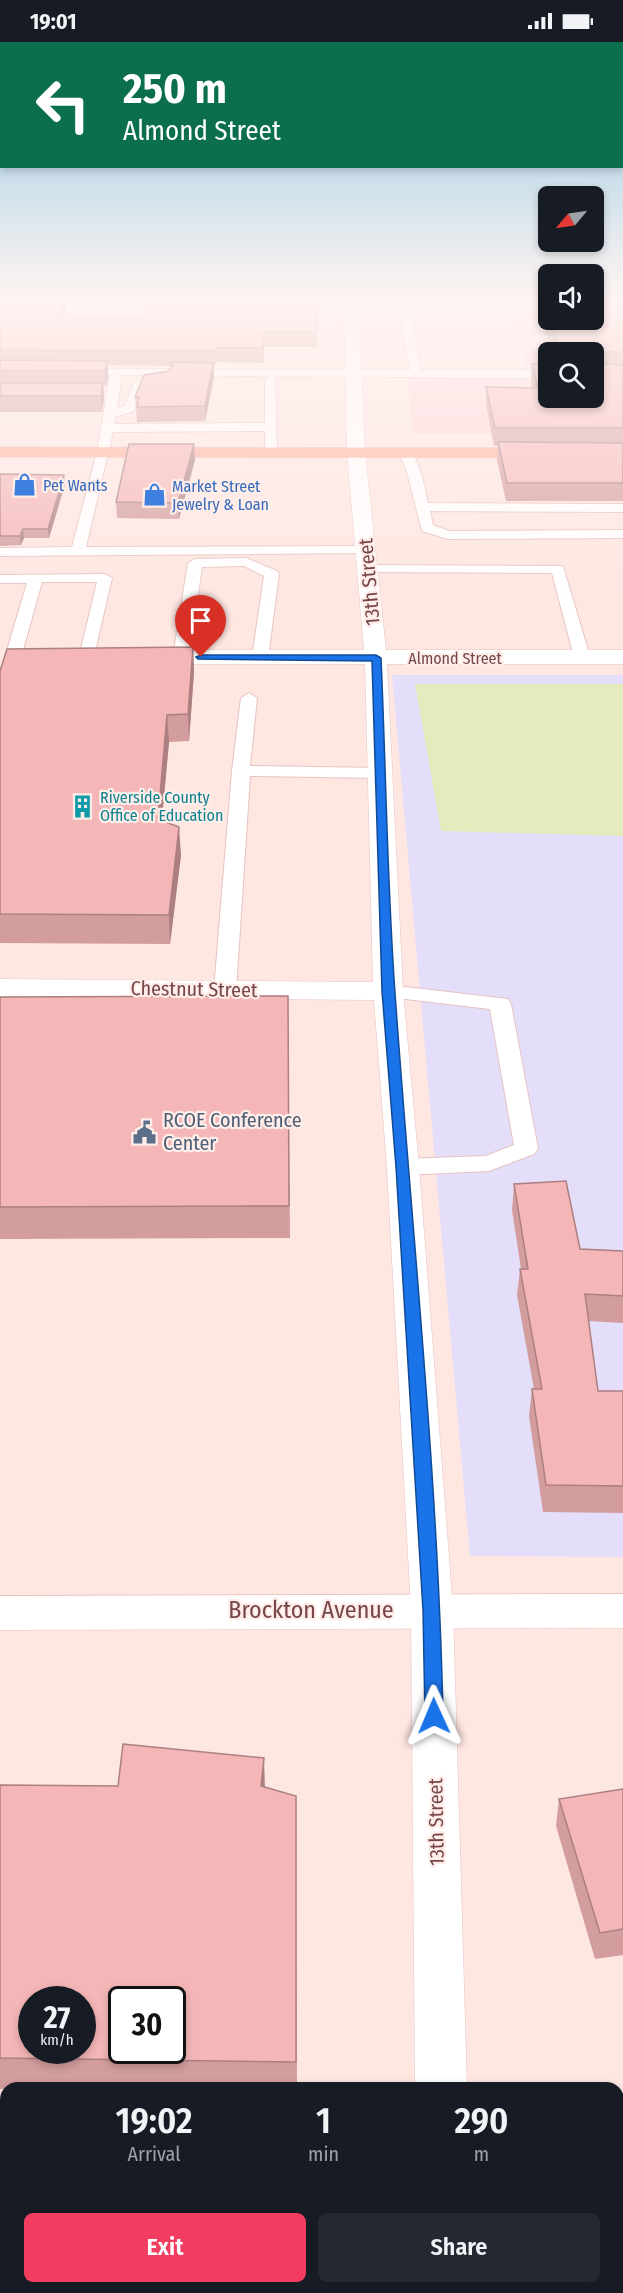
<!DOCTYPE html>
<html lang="en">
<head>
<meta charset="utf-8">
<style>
  :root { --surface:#171b24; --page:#242831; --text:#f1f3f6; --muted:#9ea1a6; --accent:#f23c60 }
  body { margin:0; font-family:"Fira Sans Condensed",sans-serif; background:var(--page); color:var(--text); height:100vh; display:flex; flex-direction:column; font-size:22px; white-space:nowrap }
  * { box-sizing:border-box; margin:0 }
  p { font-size:20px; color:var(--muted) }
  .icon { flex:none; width:33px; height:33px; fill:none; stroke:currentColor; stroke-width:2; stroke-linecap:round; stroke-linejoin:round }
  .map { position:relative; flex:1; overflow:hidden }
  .drawer { position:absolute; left:0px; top:2040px; width:624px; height:212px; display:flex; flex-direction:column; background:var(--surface); border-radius:18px 18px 0 0; box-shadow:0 3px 9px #0003 }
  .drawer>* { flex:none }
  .top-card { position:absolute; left:0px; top:0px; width:624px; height:126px; box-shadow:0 3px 9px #0003; background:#0b6e4f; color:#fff; overflow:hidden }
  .needle { width:39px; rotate:241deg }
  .buttons { position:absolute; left:538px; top:144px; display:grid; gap:12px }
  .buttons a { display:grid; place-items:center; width:66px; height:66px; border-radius:9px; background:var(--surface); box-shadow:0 3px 9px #0003; font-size:30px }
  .speed { position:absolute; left:18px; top:1944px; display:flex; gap:12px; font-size:30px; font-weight:700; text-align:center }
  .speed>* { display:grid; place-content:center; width:78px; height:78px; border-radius:50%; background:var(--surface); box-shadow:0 3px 9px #0003; line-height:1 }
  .speed small { font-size:15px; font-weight:400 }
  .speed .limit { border:3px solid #111; border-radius:9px; background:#fff; color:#111 }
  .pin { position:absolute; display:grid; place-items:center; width:51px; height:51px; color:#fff; margin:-62px -26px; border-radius:50% 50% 50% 0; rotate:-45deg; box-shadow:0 0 6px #0007 }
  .pin .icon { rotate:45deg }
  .me { position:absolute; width:66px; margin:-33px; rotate:359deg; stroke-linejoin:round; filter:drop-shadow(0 0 4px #0008) }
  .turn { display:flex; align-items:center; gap:21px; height:126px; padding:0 24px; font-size:27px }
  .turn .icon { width:78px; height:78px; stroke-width:2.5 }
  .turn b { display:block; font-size:42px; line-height:51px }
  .eta { display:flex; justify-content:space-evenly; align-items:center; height:102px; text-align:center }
  .eta b { font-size:36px; font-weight:600; line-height:42px }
  .primary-button { display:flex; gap:12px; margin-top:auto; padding:12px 24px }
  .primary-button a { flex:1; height:69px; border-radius:9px; background:var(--accent); color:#fff; font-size:24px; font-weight:600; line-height:69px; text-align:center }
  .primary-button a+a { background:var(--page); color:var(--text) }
  .status { display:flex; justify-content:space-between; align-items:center; height:42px; padding:0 30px; background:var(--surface); direction:ltr }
  .status svg { height:16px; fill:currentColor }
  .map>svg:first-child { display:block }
</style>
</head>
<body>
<div class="status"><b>19:01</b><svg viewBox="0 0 49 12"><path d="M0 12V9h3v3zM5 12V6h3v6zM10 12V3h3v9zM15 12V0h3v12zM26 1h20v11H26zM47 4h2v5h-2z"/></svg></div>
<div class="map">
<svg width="623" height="2251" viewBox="0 0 623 2251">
  <rect width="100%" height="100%" fill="#fee6e1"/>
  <path fill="#ffd4d9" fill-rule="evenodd" d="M515,279H623V392H412L408,335L528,336ZM549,310H594V356H549Z"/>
  <polygon fill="#e4defa" points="392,633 623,633 623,1515 470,1514"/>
  <polygon fill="#e4ecbe" points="415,642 623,642 623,794 441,789"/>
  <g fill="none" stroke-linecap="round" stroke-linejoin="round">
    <defs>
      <g id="lane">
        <polygon points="404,262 409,265 421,328 549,328 549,336 122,333 117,366 125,364 134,340 165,334 171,338 169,341 143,346 134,369 115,375 114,382 265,381 265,338 271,334 275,335 277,410 271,414 265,410 265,389 113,390 86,505 366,504 371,505 373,508 371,511 0,514 0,506 72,505 97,410 110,333 74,333 68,329 70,327 410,328 399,265"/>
        <path d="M405,406C419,410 425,447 428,461L623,462V470L430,469L433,483L449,489L623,488V496L448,497L422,489L407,430L399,410Z"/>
        <polygon points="246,516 277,529 279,532 268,616 260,621 252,616 264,534 244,524 202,525 189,615 181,620 175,618 173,615 188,521 195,517"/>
        <polygon points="368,523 563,524 590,615 582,620 574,615 552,531 363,530 361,527 363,524"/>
        <polygon points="105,532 112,536 93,618 87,620 79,615 97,540 42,540 21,615 13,620 7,618 5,615 27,541 0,541 0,533"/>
        <polygon points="249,651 257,656 250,724 381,726 387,727 390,731 387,735 381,736 250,734 236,948 233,953 225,954 217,953 214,948 232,729 241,656"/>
        <polygon points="388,943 508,957 511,962 538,1107 534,1112 489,1129 403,1133 395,1130 391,1125 395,1120 403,1117 486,1114 514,1103 490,967 380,954 377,949 380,944"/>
      </g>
      <g id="street">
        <polygon points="344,257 358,257 365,410 386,608 623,608 623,622 387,622 403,949 419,1125 453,1568 467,2046 415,2046 411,1568 387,1125 374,958 0,955 0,937 373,940 365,622 148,622 140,620 137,615 140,610 148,608 364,608 347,410"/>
        <rect x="416" y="2246" width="56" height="5"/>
      </g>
      <g id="secondary">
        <polygon points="0,261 190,261 197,265 190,269 0,269"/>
        <polygon points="272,261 549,262 549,270 267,268 265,265"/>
        <polygon points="623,1552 623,1586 0,1588 0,1554"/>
      </g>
      <polygon id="primary" points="0,405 623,406 623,416 0,415"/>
    </defs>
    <use href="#lane" stroke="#e8c3c1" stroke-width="2"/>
    <use href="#street" stroke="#e8c3c1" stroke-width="1"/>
    <use href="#secondary" stroke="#eabebb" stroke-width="1"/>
    <use href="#primary" stroke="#d6c8c8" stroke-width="1"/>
    <use href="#lane" fill="#fff" fill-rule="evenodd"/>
    <use href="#street" fill="#fff" fill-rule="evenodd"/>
    <use href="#secondary" fill="#fff" fill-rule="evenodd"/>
    <use href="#primary" fill="#ffac97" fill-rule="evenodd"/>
  </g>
  <g fill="#d39d9d">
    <polygon points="0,257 72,257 71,259 65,259 66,271 65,274 143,275 151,257 317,257 317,305 264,305 263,321 216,320 215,324 214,324 214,335 205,379 137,380 135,355 169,329 170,327 170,324 108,323 108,334 106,344 103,344 104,356 102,370 0,370"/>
    <polygon points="619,258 623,258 623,459 506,459 497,418 498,404 494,404 486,362 486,345 532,346 531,338 532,322 549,356 594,310 553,310 546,289 547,273 594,278 618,265"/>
    <polygon points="195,418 179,477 117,476 116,460"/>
    <polygon points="0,432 65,442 49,496 24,496 21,503 0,504"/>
    <polygon points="193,605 194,630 189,699 169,700 162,779 181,813 170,902 0,901 0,629"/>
    <polygon points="288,954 290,1196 0,1197 0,955"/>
    <polygon points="514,1142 580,1207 623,1209 623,1281 588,1279 598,1349 623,1349 623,1471 543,1470 529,1374 532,1347 534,1347 517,1253 520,1227 521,1227 512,1168"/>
    <polygon points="0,1743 265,1745 296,1754 297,2046 6,2046 6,2047 0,2047"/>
    <polygon points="623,1747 623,1913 595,1917 556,1784 559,1757"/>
  </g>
  <g fill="#ac7f80">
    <polygon points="65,257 66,271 60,289 59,274"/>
    <polygon points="264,290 264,305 263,321 262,306"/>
    <polygon points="107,319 108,334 106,344 105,329"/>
    <polygon points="213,321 214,335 205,379 205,364"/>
    <polygon points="103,341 104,356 102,370 101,354"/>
    <polygon points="194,402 195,418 179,477 178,461"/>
    <polygon points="64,433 65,442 49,496 48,487"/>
    <polygon points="23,487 24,496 21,503 20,494"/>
    <polygon points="193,605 194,630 189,699 188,672"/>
    <polygon points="167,673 169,700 159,805 158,777"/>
    <polygon points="179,785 181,813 170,902 169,873"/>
    <polygon points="264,1716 265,1748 261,1744"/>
  </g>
  <g fill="#f5b6b7" stroke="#ac7f80" stroke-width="1.5" fill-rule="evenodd">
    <polygon points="0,257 65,257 59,274 143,275 147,258 317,258 317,290 264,290 262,306 216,306 215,309 0,308"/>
    <polygon points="619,258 623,258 623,310 596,310 594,311 560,310 547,273 549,273 549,278 594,278 594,265 620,265"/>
    <polygon points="0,318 107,319 105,329 0,329"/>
    <polygon points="169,320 213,321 205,364 137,365 139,355 135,355 144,333 169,329 173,323"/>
    <polygon points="549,321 549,356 594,356 594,321 623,323 623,386 495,386 486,345 538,346 532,322"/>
    <polygon points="0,341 103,341 101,354 0,354"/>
    <polygon points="498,400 623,401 623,441 507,441"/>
    <polygon points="129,402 194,402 178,461 116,460"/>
    <polygon points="0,432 64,433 48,487 23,487 20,494 0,494"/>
    <polygon points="193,605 188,672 167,673 158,777 179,785 169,873 0,872 0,629 7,607"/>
    <polygon points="288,954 289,1164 0,1165 0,955"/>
    <polygon points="566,1139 580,1207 623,1209 623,1254 585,1252 598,1349 623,1349 623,1444 546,1443 532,1347 542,1347 520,1227 528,1227 514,1142"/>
    <path d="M123,1702L264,1716L261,1744L296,1754V2020L0,2016V1743L118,1744ZM32,1958H82V2008H32ZM122,1958H172V2008H122Z"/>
    <polygon points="623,1747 623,1887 600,1891 559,1757"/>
  </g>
  <linearGradient id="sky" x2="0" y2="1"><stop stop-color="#93c9e2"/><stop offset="0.45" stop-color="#fff4f2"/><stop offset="1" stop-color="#fff4f2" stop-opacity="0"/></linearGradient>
  <rect width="623" height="572" fill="url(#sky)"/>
  <path fill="#1a73e8" stroke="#114b97" stroke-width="1.5" d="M201,613H376L381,616C386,728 387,840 395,951C412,1192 438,1433 443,1674L440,1679L434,1682L427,1679L425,1674L423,1568L396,1125L382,949L372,619L198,617L196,615Z"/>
  <defs>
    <symbol id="shop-bare" viewBox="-9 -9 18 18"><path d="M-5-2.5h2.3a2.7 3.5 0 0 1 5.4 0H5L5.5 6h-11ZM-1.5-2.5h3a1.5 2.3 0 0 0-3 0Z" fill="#3f7fe0" stroke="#ffede9" stroke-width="2.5" paint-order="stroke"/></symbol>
    <symbol id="building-bare" viewBox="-9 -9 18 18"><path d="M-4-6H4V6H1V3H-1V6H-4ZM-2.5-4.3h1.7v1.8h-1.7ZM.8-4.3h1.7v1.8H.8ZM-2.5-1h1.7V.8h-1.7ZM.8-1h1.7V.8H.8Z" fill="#0f9aa8" stroke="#ffede9" stroke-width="2.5" paint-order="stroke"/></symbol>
    <symbol id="civic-bare" viewBox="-9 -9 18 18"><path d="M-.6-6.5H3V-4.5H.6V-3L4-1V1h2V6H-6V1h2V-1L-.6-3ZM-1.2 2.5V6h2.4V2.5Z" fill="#5c6f8a" stroke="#ffede9" stroke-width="2.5" paint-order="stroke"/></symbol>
  </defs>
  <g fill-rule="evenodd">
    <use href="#shop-bare" x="8" y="426" width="33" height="33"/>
    <use href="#shop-bare" x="138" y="436" width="33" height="33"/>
    <use href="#building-bare" x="66" y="748" width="33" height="33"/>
    <use href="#civic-bare" x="128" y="1074" width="33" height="33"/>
  </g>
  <g text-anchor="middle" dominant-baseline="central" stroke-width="4.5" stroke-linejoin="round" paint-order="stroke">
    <g font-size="16" fill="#366cbe" stroke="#ffede9" text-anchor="start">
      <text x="43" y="443">Pet Wants</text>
      <text x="172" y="444">Market Street<tspan x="172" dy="18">Jewelry &amp; Loan</tspan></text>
    </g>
    <g font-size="16" fill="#774649" stroke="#ffede9">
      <text x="455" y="616">Almond Street</text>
    </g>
    <g font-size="16" fill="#0d838f" stroke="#ffede9" text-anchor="start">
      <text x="100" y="755">Riverside County<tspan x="100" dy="18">Office of Education</tspan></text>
    </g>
    <g font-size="20" fill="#774649" stroke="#ffede9">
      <text transform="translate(369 540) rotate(-95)">13th Street</text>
      <text transform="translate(194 947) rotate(1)">Chestnut Street</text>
      <text transform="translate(436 1780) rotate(-91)">13th Street</text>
    </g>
    <g font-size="20" fill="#4e5e75" stroke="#ffede9" text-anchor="start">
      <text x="163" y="1078">RCOE Conference<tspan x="163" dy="23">Center</tspan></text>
    </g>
    <g font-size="24" fill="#774649" stroke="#ffede9">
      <text x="311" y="1568">Brockton Avenue</text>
    </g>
  </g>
</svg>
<div class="buttons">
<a><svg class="needle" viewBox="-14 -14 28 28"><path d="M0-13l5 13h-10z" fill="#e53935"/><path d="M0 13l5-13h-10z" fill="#9ea1a6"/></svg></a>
<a><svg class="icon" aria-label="sound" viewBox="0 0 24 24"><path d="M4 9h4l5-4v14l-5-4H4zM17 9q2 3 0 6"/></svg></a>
<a><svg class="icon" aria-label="search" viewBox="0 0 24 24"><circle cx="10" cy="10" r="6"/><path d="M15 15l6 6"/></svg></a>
</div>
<div class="speed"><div>27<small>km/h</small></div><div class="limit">30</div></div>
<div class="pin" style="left:201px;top:615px;background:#d93025"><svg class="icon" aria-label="arrive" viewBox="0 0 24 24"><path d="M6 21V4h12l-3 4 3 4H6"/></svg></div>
<svg class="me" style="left:434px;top:1674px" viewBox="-20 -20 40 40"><path d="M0-17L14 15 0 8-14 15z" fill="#1a73e8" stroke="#fff" stroke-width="4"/></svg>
<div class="top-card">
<div class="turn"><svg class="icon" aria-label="left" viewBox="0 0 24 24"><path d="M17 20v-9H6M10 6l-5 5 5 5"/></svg><div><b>250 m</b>Almond Street</div></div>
</div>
<section class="drawer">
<div class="eta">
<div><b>19:02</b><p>Arrival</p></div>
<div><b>1</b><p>min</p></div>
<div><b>290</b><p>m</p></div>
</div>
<div class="primary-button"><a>Exit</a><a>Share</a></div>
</section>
</div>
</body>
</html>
